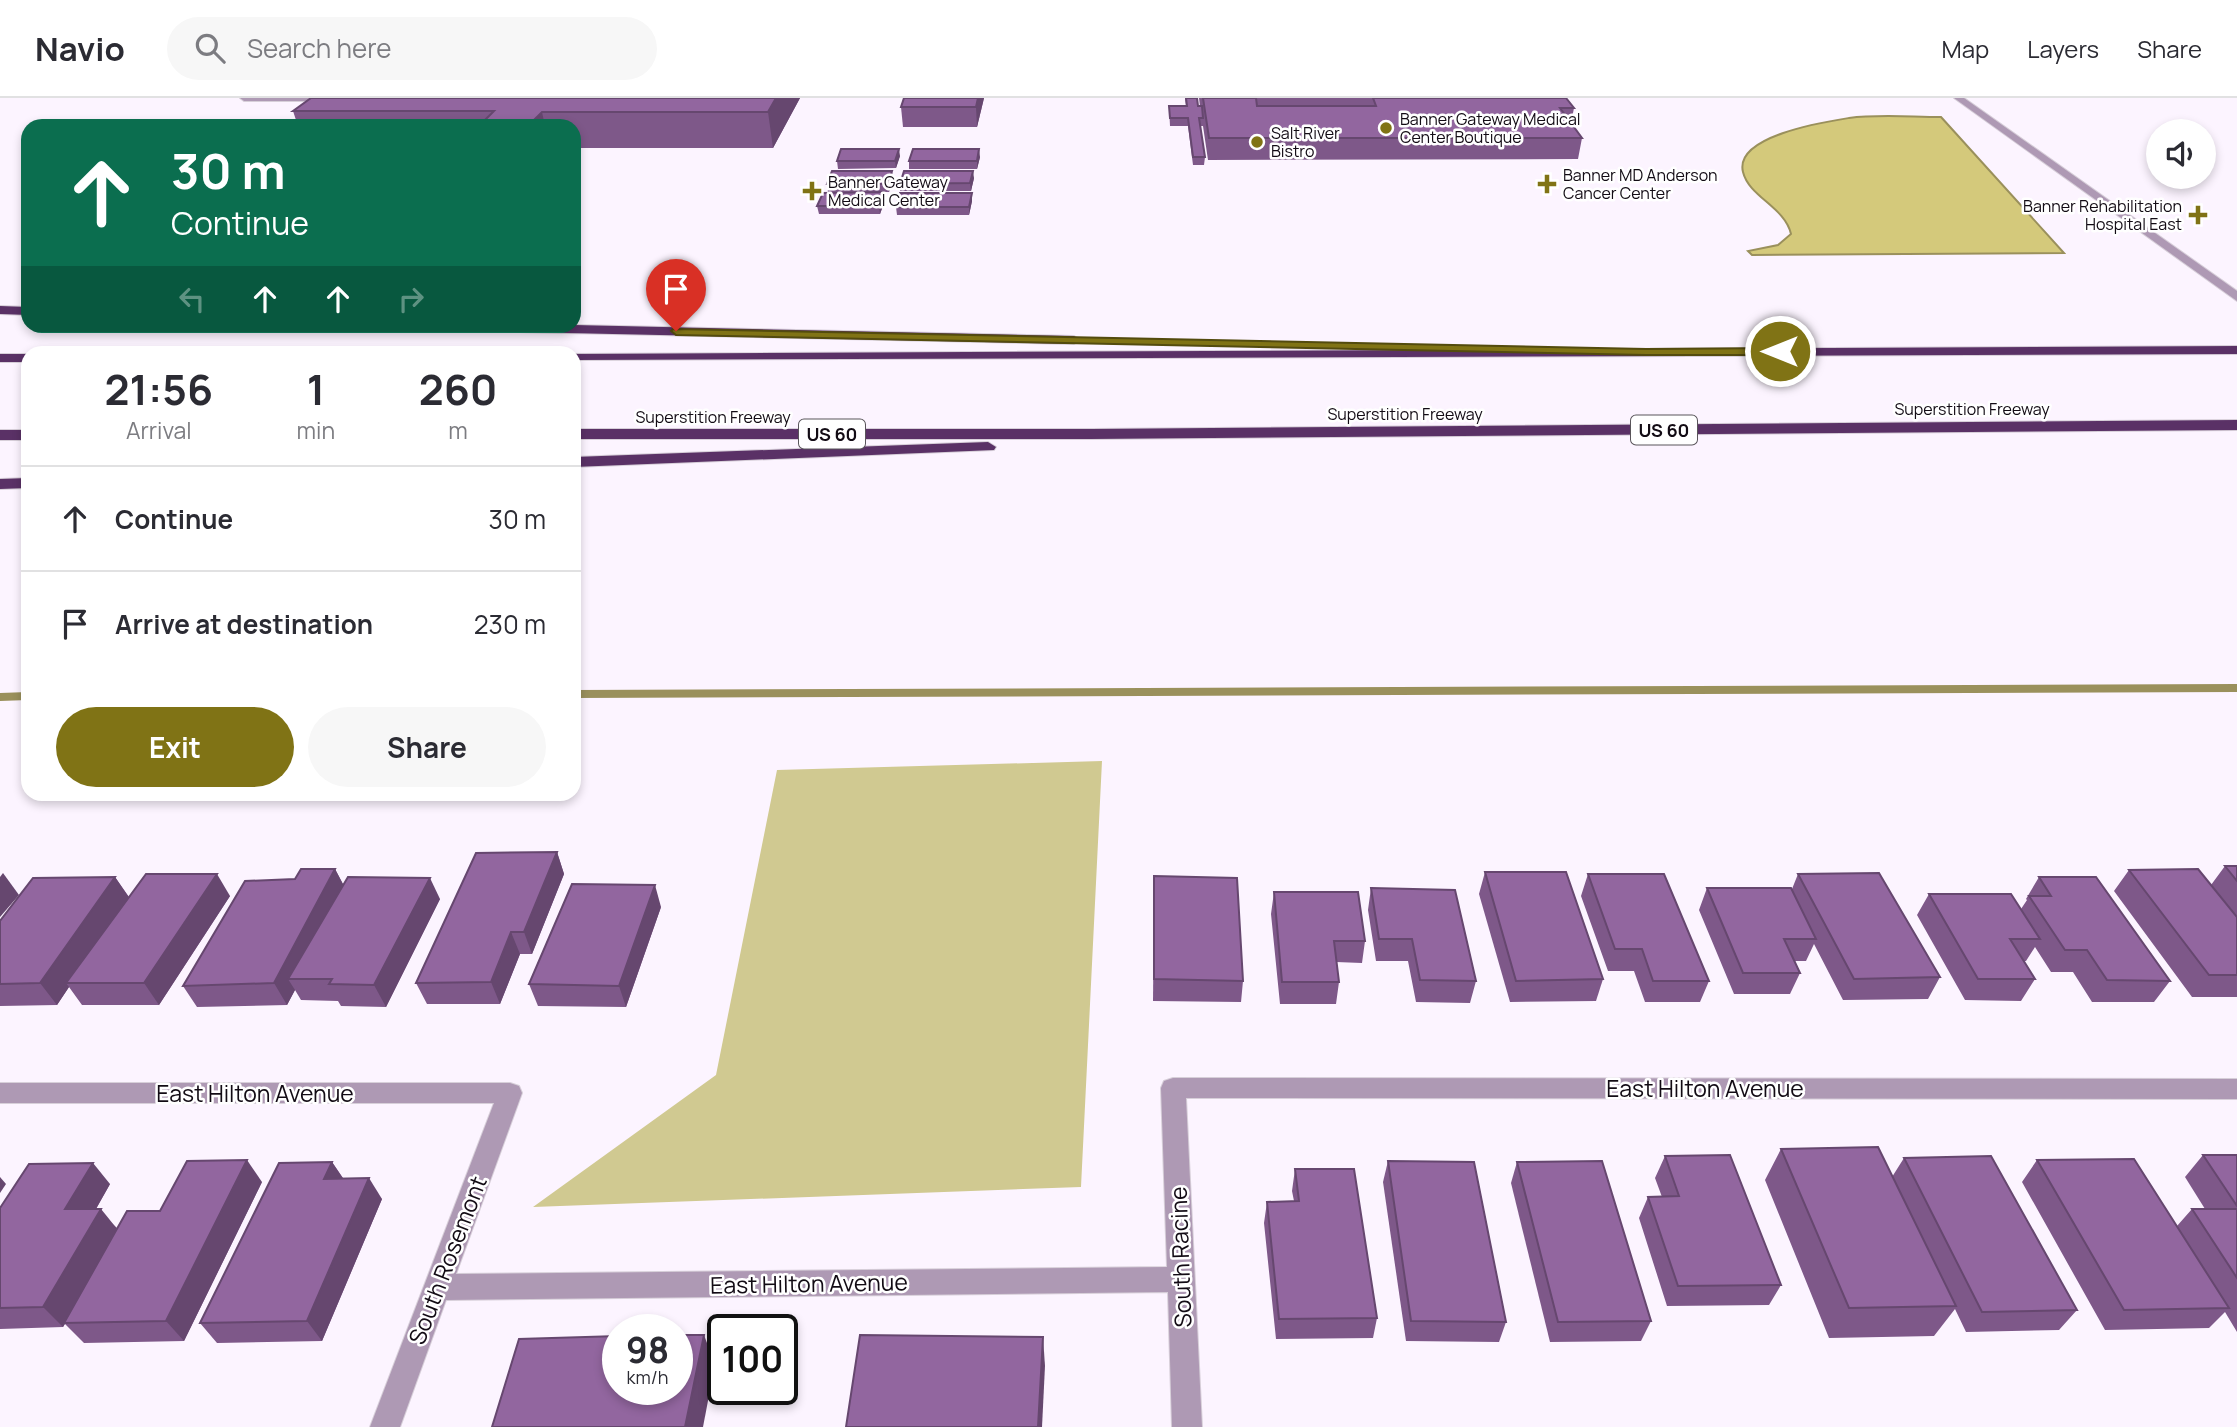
<!DOCTYPE html>
<html lang="en">
<head>
<meta charset="utf-8">
<style>
  :root { --surface:#fff; --page:#f7f7f7; --text:#2b2b33; --muted:#7c7c81; --line:#e1e1e2; --accent:#807315 }
  body { margin:0; font-family:Manrope,sans-serif; background:var(--page); color:var(--text); height:100vh; display:flex; flex-direction:column; font-size:26px; white-space:nowrap }
  * { box-sizing:border-box; margin:0 }
  p { font-size:23px; color:var(--muted) }
  .icon { flex:none; width:38px; height:38px; fill:none; stroke:currentColor; stroke-width:2; stroke-linecap:round; stroke-linejoin:round }
  .map { position:relative; flex:1; overflow:hidden }
  .sheet { position:absolute; left:21px; top:248px; width:560px; height:455px; display:flex; flex-direction:column; background:var(--surface); border-radius:21px; box-shadow:0 4px 10px #0003 }
  .sheet>* { flex:none }
  .top-card { position:absolute; left:21px; top:21px; width:560px; height:214px; border-radius:21px; box-shadow:0 4px 10px #0003; background:#0b6e4f; color:#fff; overflow:hidden }
  .fabs { position:absolute; left:2146px; top:21px; display:grid; gap:14px }
  .fabs a { display:grid; place-items:center; width:70px; height:70px; border-radius:50%; background:var(--surface); box-shadow:0 4px 10px #0003; font-size:35px }
  .speed { position:absolute; left:602px; top:1216px; display:flex; gap:14px; font-size:35px; font-weight:700; text-align:center }
  .speed>* { display:grid; place-content:center; width:91px; height:91px; border-radius:50%; background:var(--surface); box-shadow:0 4px 10px #0003; line-height:1 }
  .speed small { font-size:18px; font-weight:400 }
  .speed .limit { border:4px solid #111; border-radius:10px; background:#fff; color:#111 }
  .pin { position:absolute; display:grid; place-items:center; width:60px; height:60px; color:#fff; margin:-72px -30px; border-radius:50% 50% 50% 0; rotate:-45deg; box-shadow:0 0 7px #0007 }
  .pin .icon { rotate:45deg }
  .me { position:absolute; width:77px; margin:-38px; rotate:270deg; stroke-linejoin:round; filter:drop-shadow(0 0 5px #0008) }
  .turn { display:flex; align-items:center; gap:24px; height:147px; padding:0 35px; font-size:32px }
  .turn .icon { width:91px; height:91px; stroke-width:2.5 }
  .turn b { display:block; font-size:49px; line-height:60px }
  .lanes { display:flex; align-items:center; height:66px; padding:0 35px; background:#0003; justify-content:center; gap:35px; direction:ltr }
  .lanes .off { opacity:.35 }
  .eta { display:flex; justify-content:space-evenly; align-items:center; height:119px; text-align:center }
  .eta b { font-size:42px; font-weight:700; line-height:49px }
  .cta { display:flex; gap:14px; margin-top:auto; padding:14px 35px }
  .cta a { flex:1; height:80px; border-radius:42px; background:var(--accent); color:#fff; font-size:28px; font-weight:700; line-height:80px; text-align:center }
  .cta a+a { background:var(--page); color:var(--text) }
  ul { padding:0; list-style:none }
  li { display:flex; align-items:center; gap:21px; height:105px; padding:0 35px; border-top:2px solid var(--line) }
  li div { flex:1 }
  li b { display:block; font-size:26px }
  li em { font-style:normal }
  header { display:flex; align-items:center; gap:42px; box-sizing:border-box; height:98px; padding:0 35px; background:var(--surface); border-bottom:2px solid var(--line) }
  header strong { font-size:33px }
  nav { display:flex; gap:38px; margin-inline-start:auto; font-size:24px }
  .search { width:490px; height:63px; background:var(--page); display:flex; align-items:center; gap:18px; box-sizing:border-box; padding:0 24px; border-radius:38px; color:var(--muted); font-size:26px }
  .map>svg:first-child { display:block }
</style>
</head>
<body>
<header>
<strong>Navio</strong>
<div class="search"><svg class="icon" aria-label="search" viewBox="0 0 24 24"><circle cx="10" cy="10" r="6"/><path d="M15 15l6 6"/></svg>Search here</div>
<nav><a>Map</a><a>Layers</a><a>Share</a></nav>
</header>
<div class="map">
<svg width="2237" height="1329" viewBox="0 0 2237 1329">
  <rect width="100%" height="100%" fill="#fcf4ff"/>
  <polygon fill="#d0c991" points="1102,663 1081,1089 533,1109 716,977 777,672"/>
  <path fill="#d4c97b" stroke="#9a905c" stroke-width="2" d="M1941,19L2064,155L1752,157L1748,153L1778,147L1791,136C1785,109 1749,99 1743,74C1734,38 1824,24 1849,20C1878,16 1911,19 1941,19Z"/>
  <g fill="none" stroke-linecap="round" stroke-linejoin="round">
    <g fill="#9a905c" fill-rule="evenodd">
      <polygon points="2237,586 2237,594 574,600 574,592"/>
      <polygon points="28,594 28,602 0,603 0,595"/>
    </g>
    <defs>
      <g id="minor">
        <polygon points="240,0 342,0 338,3 244,3"/>
        <polygon points="1173,980 2237,981 2237,1001 1186,1000 1202,1329 1172,1329 1168,1194 446,1202 400,1329 370,1329 494,1005 0,1005 0,985 510,985 519,988 522,995 456,1176 1167,1169 1161,990 1164,983"/>
      </g>
      <polygon id="tertiary" points="1954,0 1964,0 2237,193 2237,203"/>
      <g id="motorway">
        <polygon points="0,208 28,209 28,217 0,216"/>
        <polygon points="574,227 1074,238 1081,242 1074,246 422,232 415,228"/>
        <polygon points="2237,248 2237,256 574,262 574,256 569,256"/>
        <rect x="0" y="256" width="28" height="8"/>
        <polygon points="2237,322 2237,332 1091,341 574,341 574,331 1091,331"/>
        <rect x="0" y="332" width="28" height="10"/>
        <polygon points="988,344 996,349 994,352 574,369 574,359"/>
        <polygon points="28,380 28,390 0,391 0,381"/>
      </g>
    </defs>
    <use href="#minor" stroke="#d7cfd9" stroke-width="2"/>
    <use href="#tertiary" stroke="#d7cfd9" stroke-width="2"/>
    <use href="#motorway" stroke="#d7cfd9" stroke-width="2"/>
    <use href="#minor" fill="#ae99b4" fill-rule="evenodd"/>
    <use href="#tertiary" fill="#ae99b4" fill-rule="evenodd"/>
    <use href="#motorway" fill="#5a3166" fill-rule="evenodd"/>
  </g>
  <g fill="#7e5889">
    <polygon points="311,0 800,0 773,50 574,50 574,28 298,28 293,13"/>
    <polygon points="904,0 984,0 977,29 903,29 901,9"/>
    <polygon points="1185,0 1197,0 1198,8 1200,8 1199,0 1566,0 1574,10 1571,25 1582,40 1578,61 1208,62 1203,28 1200,28 1205,59 1204,67 1193,67 1188,28 1170,28 1169,8 1186,8"/>
    <polygon points="900,58 896,70 838,71 837,63"/>
    <polygon points="980,59 977,71 909,71 909,63"/>
    <polygon points="974,80 971,93 900,93 900,86"/>
    <polygon points="893,81 889,94 828,94 827,86"/>
    <polygon points="972,95 972,103 969,117 897,117 896,109"/>
    <polygon points="885,102 880,116 819,116 817,108"/>
    <polygon points="557,754 564,776 532,856 520,856 500,906 427,906 416,885"/>
    <polygon points="2225,768 2237,768 2237,899 2192,899 2114,793 2129,772 2211,787"/>
    <polygon points="335,771 343,786 440,801 386,909 341,908 338,903 301,902 295,892 287,907 197,909 183,888 295,781"/>
    <polygon points="1485,774 1603,881 1596,903 1510,904 1479,796"/>
    <polygon points="1588,776 1709,883 1700,904 1645,904 1634,873 1608,873 1581,798"/>
    <polygon points="1798,776 1940,879 1928,901 1843,902 1814,846 1806,863 1795,863 1800,875 1790,896 1734,896 1699,812 1707,790 1792,791"/>
    <polygon points="115,779 129,799 230,798 159,907 82,907 69,889 57,907 0,908 0,823"/>
    <polygon points="2039,779 2170,883 2154,904 2092,904 2073,874 2051,874 2035,849 2026,863 2024,863 2035,881 2021,903 1965,902 1917,817 1929,796 2021,811 2027,802 2026,801"/>
    <polygon points="1371,790 1476,883 1470,905 1416,904 1408,863 1376,863 1368,812"/>
    <polygon points="1274,794 1365,843 1362,865 1336,864 1339,884 1336,906 1280,906 1271,816"/>
    <polygon points="1154,800 1243,883 1241,904 1153,903"/>
    <polygon points="661,809 626,909 538,908 529,886"/>
    <polygon points="1781,1051 1892,1079 1904,1060 2077,1212 2059,1232 1966,1234 1955,1211 1934,1238 1829,1240 1765,1082"/>
    <polygon points="2203,1057 2237,1057 2237,1234 2225,1214 2209,1230 2105,1232 2022,1084 2037,1062 2177,1128 2192,1111 2205,1111 2185,1079"/>
    <polygon points="1665,1058 1781,1187 1769,1207 1667,1208 1639,1120 1648,1099 1662,1099 1655,1080"/>
    <polygon points="1388,1063 1506,1224 1499,1244 1406,1243 1383,1084"/>
    <polygon points="332,1064 343,1080 382,1101 322,1243 217,1245 200,1225"/>
    <polygon points="1517,1064 1651,1223 1641,1243 1550,1244 1511,1085"/>
    <polygon points="1295,1071 1377,1220 1373,1240 1276,1241 1264,1125 1267,1104 1294,1103 1292,1093"/>
    <polygon points="262,1084 184,1243 84,1245 65,1226 63,1229 0,1231 0,1110 110,1086 96,1111 117,1130 160,1113"/>
  </g>
  <g fill="#66476f">
    <polygon points="776,0 800,0 773,50 768,14"/>
    <polygon points="978,0 984,0 977,29 976,9"/>
    <polygon points="542,14 545,28 529,28 529,27"/>
    <polygon points="899,51 900,58 896,70 895,63"/>
    <polygon points="979,51 980,59 977,71 977,63"/>
    <polygon points="892,73 893,81 889,94 888,86"/>
    <polygon points="973,73 974,80 971,93 970,85"/>
    <polygon points="884,94 885,102 880,116 879,108"/>
    <polygon points="972,95 972,103 969,117 969,109"/>
    <polygon points="557,754 564,776 532,856 524,834"/>
    <polygon points="335,771 346,792 288,881 295,892 287,907 274,885"/>
    <polygon points="3,775 19,797 0,819 0,779"/>
    <polygon points="217,776 230,798 159,907 144,885"/>
    <polygon points="115,779 130,801 66,885 69,889 57,907 40,885"/>
    <polygon points="430,780 440,801 386,909 374,887"/>
    <polygon points="655,787 661,809 626,909 619,888"/>
    <polygon points="511,834 520,856 500,906 491,884"/>
    <polygon points="247,1062 262,1084 184,1243 166,1223"/>
    <polygon points="332,1064 346,1085 324,1081"/>
    <polygon points="93,1065 110,1086 84,1132 65,1111"/>
    <polygon points="0,1079 6,1086 0,1095"/>
    <polygon points="369,1080 382,1101 322,1243 307,1223"/>
    <polygon points="101,1111 118,1132 63,1229 43,1209"/>
    <polygon points="704,1237 715,1266 703,1329 685,1329"/>
    <polygon points="1043,1239 1045,1268 1042,1329 1038,1329"/>
  </g>
  <g fill="#92669f" stroke="#66476f" stroke-width="2">
    <polygon points="311,0 776,0 768,14 542,14 529,27 480,27 494,13 293,13"/>
    <polygon points="904,0 978,0 976,9 901,9"/>
    <polygon points="1186,0 1197,0 1198,8 1202,8 1203,20 1199,20 1205,59 1193,59 1188,20 1170,20 1169,8 1187,8"/>
    <polygon points="1203,0 1256,0 1257,8 1376,8 1373,0 1566,0 1574,10 1560,10 1582,40 1209,40"/>
    <polygon points="841,51 899,51 895,63 837,63"/>
    <polygon points="913,51 979,51 977,63 909,63"/>
    <polygon points="832,73 892,73 888,86 827,86"/>
    <polygon points="904,73 973,73 970,85 900,86"/>
    <polygon points="884,94 879,108 817,108 823,95"/>
    <polygon points="900,95 972,95 969,109 896,109"/>
    <polygon points="557,754 524,834 511,834 491,884 416,885 476,755"/>
    <polygon points="2225,768 2237,768 2237,783"/>
    <polygon points="301,771 335,771 274,885 183,888 245,783 295,781"/>
    <polygon points="2198,771 2237,819 2237,877 2209,877 2129,772"/>
    <polygon points="1485,774 1566,774 1603,881 1516,883"/>
    <polygon points="1879,775 1940,879 1854,881 1798,776"/>
    <polygon points="146,776 217,776 144,885 66,885"/>
    <polygon points="1588,776 1664,776 1709,883 1653,883 1642,851 1615,851"/>
    <polygon points="1154,778 1237,780 1243,883 1154,881"/>
    <polygon points="115,779 40,885 0,886 0,823 33,780"/>
    <polygon points="348,779 430,780 374,887 329,886 332,881 288,881"/>
    <polygon points="2039,779 2096,779 2170,883 2107,882 2087,852 2065,852 2029,798 2051,798"/>
    <polygon points="572,786 655,787 619,888 529,886"/>
    <polygon points="1371,790 1455,792 1476,883 1420,882 1412,841 1379,841"/>
    <polygon points="1707,790 1791,790 1816,841 1784,841 1800,875 1743,875"/>
    <polygon points="1274,794 1358,794 1365,843 1334,843 1339,884 1282,884"/>
    <polygon points="1929,796 2011,796 2040,841 2010,841 2035,881 1978,881"/>
    <polygon points="1878,1049 1956,1208 1849,1210 1781,1051"/>
    <polygon points="1730,1057 1781,1187 1678,1188 1648,1099 1679,1098 1665,1058"/>
    <polygon points="2203,1057 2237,1057 2237,1108"/>
    <polygon points="1991,1058 2077,1212 1982,1214 1904,1060"/>
    <polygon points="2134,1061 2229,1210 2124,1212 2037,1062"/>
    <polygon points="247,1062 166,1223 64,1225 127,1113 160,1113 187,1063"/>
    <polygon points="1388,1063 1474,1064 1506,1224 1411,1223"/>
    <polygon points="1602,1063 1651,1223 1558,1224 1517,1064"/>
    <polygon points="332,1064 324,1081 369,1080 307,1223 200,1225 279,1065"/>
    <polygon points="93,1065 65,1111 101,1111 43,1209 0,1210 0,1110 29,1066"/>
    <polygon points="1295,1071 1354,1071 1377,1220 1279,1221 1267,1104 1299,1103"/>
    <polygon points="2192,1111 2237,1111 2237,1180"/>
    <polygon points="677,1237 704,1237 685,1329 492,1329 519,1241 618,1238 618,1292 677,1292"/>
    <polygon points="860,1237 1043,1239 1038,1329 846,1329"/>
  </g>
  <polygon fill="#807315" stroke="#534b0e" stroke-width="2" points="673,231 1646,251 1780,250 1786,253 1780,257 1646,257 676,237 671,233"/>
  <g fill="#807315" stroke="#fff" stroke-width="2.5">
    <circle cx="1386" cy="30" r="7"/>
    <circle cx="1257" cy="44" r="7"/>
    <path d="M1543.5 75.5h7v7h7v7h-7v7h-7v-7h-7v-7h7z"/>
    <path d="M808.5 82.5h7v7h7v7h-7v7h-7v-7h-7v-7h7z"/>
    <path d="M2194.5 106.5h7v7h7v7h-7v7h-7v-7h-7v-7h7z"/>
  </g>
  <g text-anchor="middle" dominant-baseline="central" stroke-width="5" stroke-linejoin="round" paint-order="stroke">
    <g font-size="16" fill="#120b14" stroke="#fff" text-anchor="start">
      <text x="1400" y="21">Banner Gateway Medical<tspan x="1400" dy="18">Center Boutique</tspan></text>
      <text x="1271" y="35">Salt River<tspan x="1271" dy="18">Bistro</tspan></text>
      <text x="1563" y="77">Banner MD Anderson<tspan x="1563" dy="18">Cancer Center</tspan></text>
      <text x="828" y="84">Banner Gateway<tspan x="828" dy="18">Medical Center</tspan></text>
      <text x="2182" y="108" text-anchor="end">Banner Rehabilitation<tspan x="2182" dy="18">Hospital East</tspan></text>
    </g>
    <g font-size="16" fill="#120b14" stroke="#fff">
      <text x="1972" y="311">Superstition Freeway</text>
      <text x="1405" y="316">Superstition Freeway</text>
      <text x="713" y="319">Superstition Freeway</text>
    </g>
    <g fill="#fff" stroke="#59545a" stroke-width="2">
      <rect x="1631" y="317.5" width="66" height="29" rx="5"/>
      <rect x="799" y="321.5" width="66" height="29" rx="5"/>
    </g>
    <g font-size="18" font-weight="bold" fill="#120b14">
      <text x="1664" y="332">US 60</text>
      <text x="832" y="336">US 60</text>
    </g>
    <g font-size="23" fill="#120b14" stroke="#fff">
      <text x="1705" y="990">East Hilton Avenue</text>
      <text x="255" y="995">East Hilton Avenue</text>
      <text transform="translate(1180 1159) rotate(-92)">South Racine</text>
      <text transform="translate(447 1162) rotate(-69)">South Rosemont</text>
      <text transform="translate(809 1185) rotate(-1)">East Hilton Avenue</text>
    </g>
  </g>
</svg>
<div class="fabs">
<a><svg class="icon" aria-label="sound" viewBox="0 0 24 24"><path d="M4 9h4l5-4v14l-5-4H4zM17 9q2 3 0 6"/></svg></a>
</div>
<div class="speed"><div>98<small>km/h</small></div><div class="limit">100</div></div>
<div class="pin" style="left:676px;top:233px;background:#d93025"><svg class="icon" aria-label="arrive" viewBox="0 0 24 24"><path d="M6 21V4h12l-3 4 3 4H6"/></svg></div>
<svg class="me" style="left:1780px;top:253px" viewBox="-20 -20 40 40"><circle r="17" fill="#807315" stroke="#fff" stroke-width="3"/><path d="M0-11L8 9 0 5-8 9z" fill="#fff"/></svg>
<div class="top-card">
<div class="turn"><svg class="icon" aria-label="ahead" viewBox="0 0 24 24"><path d="M12 20V5M6 11l6-6 6 6"/></svg><div><b>30 m</b>Continue</div></div>
<div class="lanes"><svg class="icon off" aria-label="left" viewBox="0 0 24 24"><path d="M17 20v-9H6M10 6l-5 5 5 5"/></svg><svg class="icon" aria-label="ahead" viewBox="0 0 24 24"><path d="M12 20V5M6 11l6-6 6 6"/></svg><svg class="icon" aria-label="ahead" viewBox="0 0 24 24"><path d="M12 20V5M6 11l6-6 6 6"/></svg><svg class="icon off" aria-label="right" viewBox="0 0 24 24"><path d="M7 20v-9h11M14 6l5 5-5 5"/></svg></div>
</div>
<section class="sheet">
<div class="eta">
<div><b>21:56</b><p>Arrival</p></div>
<div><b>1</b><p>min</p></div>
<div><b>260</b><p>m</p></div>
</div>
<ul>
<li><svg class="icon" aria-label="ahead" viewBox="0 0 24 24"><path d="M12 20V5M6 11l6-6 6 6"/></svg><div><b>Continue</b></div><em>30 m</em></li>
<li><svg class="icon" aria-label="arrive" viewBox="0 0 24 24"><path d="M6 21V4h12l-3 4 3 4H6"/></svg><div><b>Arrive at destination</b></div><em>230 m</em></li>
</ul>
<div class="cta"><a>Exit</a><a>Share</a></div>
</section>
</div>
</body>
</html>
